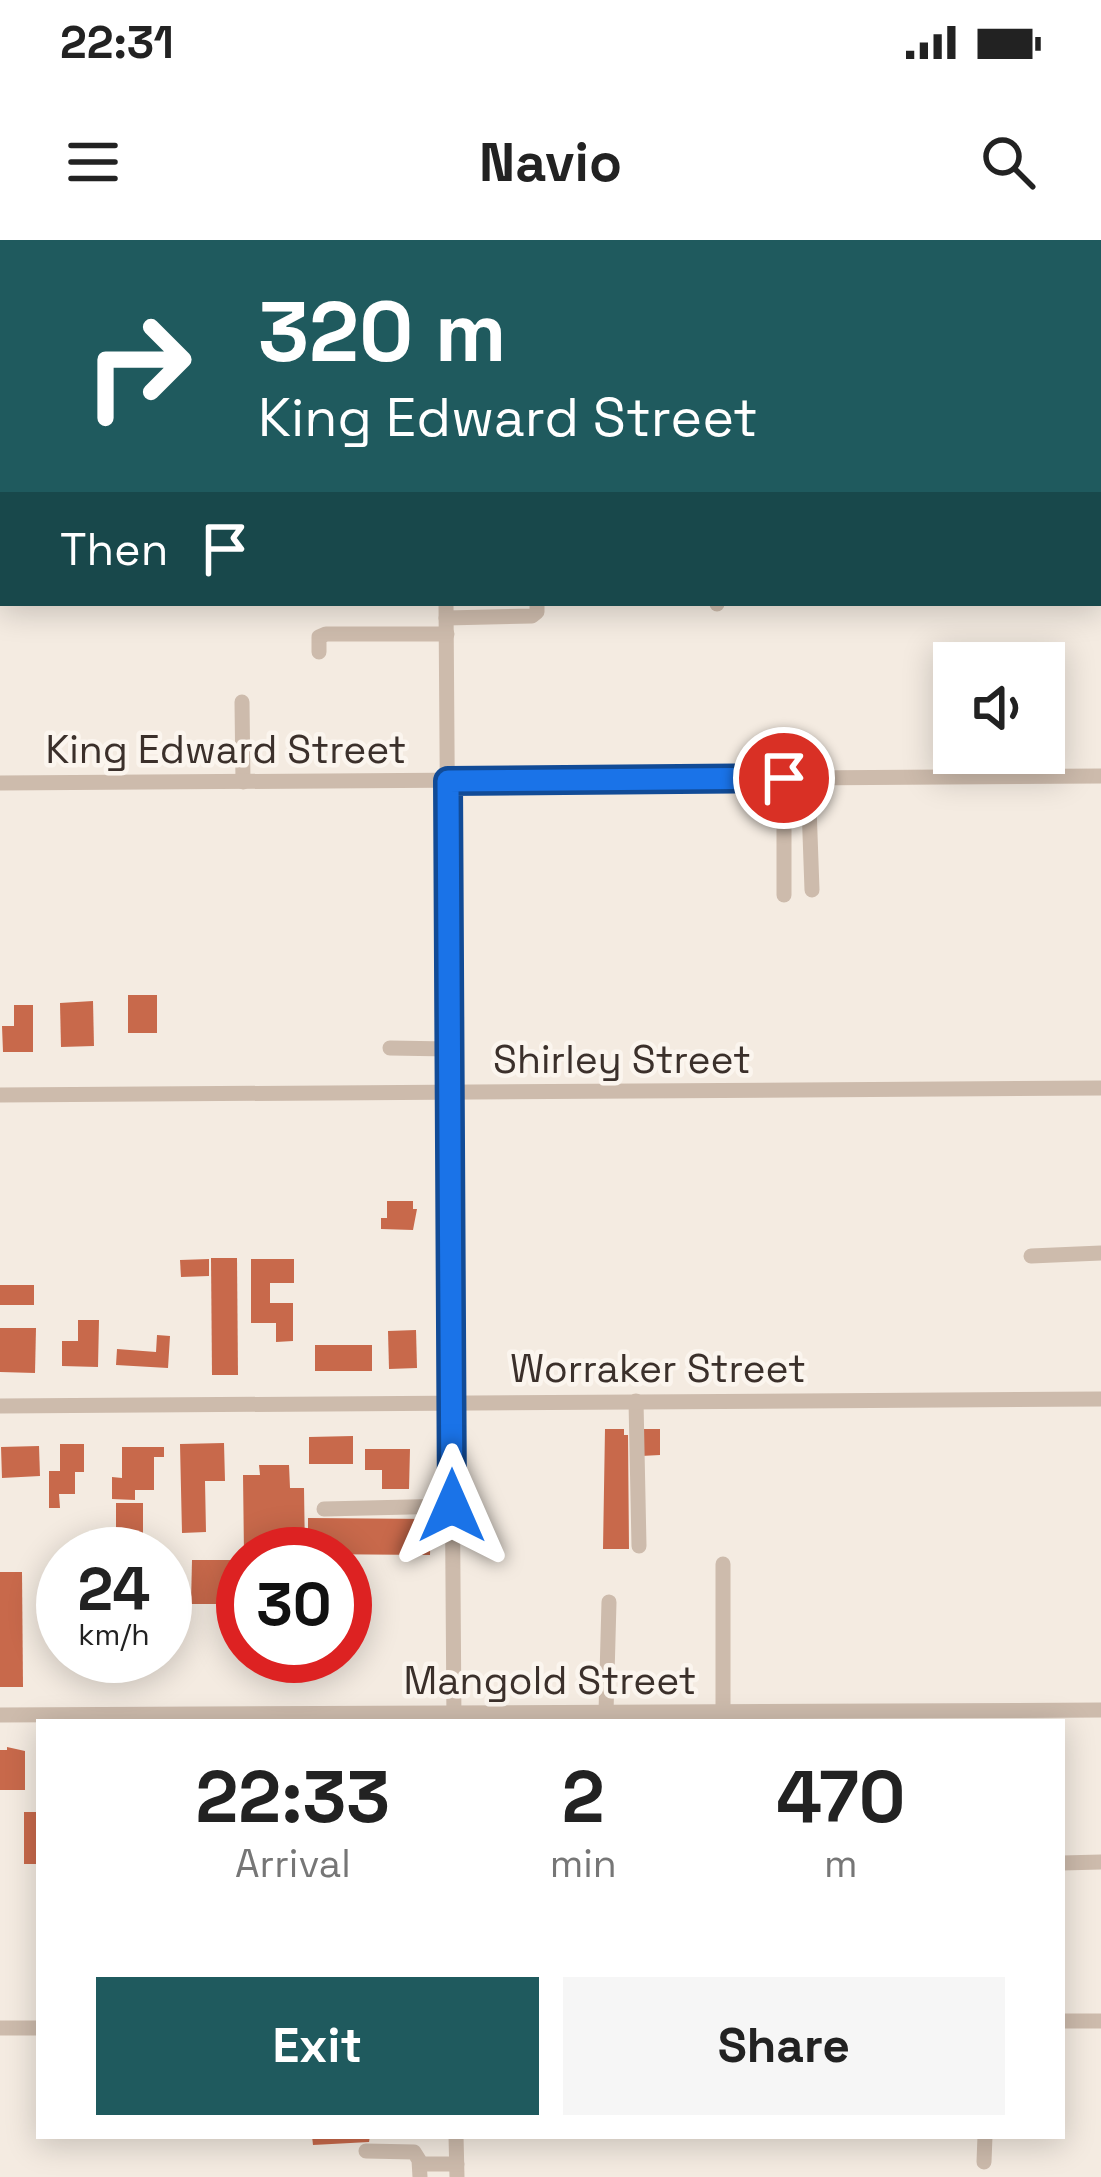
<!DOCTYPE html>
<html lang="en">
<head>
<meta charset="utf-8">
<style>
  :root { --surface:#fff; --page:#f6f6f6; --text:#222; --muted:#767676; --accent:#1f5a5e }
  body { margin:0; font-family:"Space Grotesk",sans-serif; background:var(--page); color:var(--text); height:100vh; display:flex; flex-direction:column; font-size:45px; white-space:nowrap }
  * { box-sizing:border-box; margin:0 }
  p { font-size:39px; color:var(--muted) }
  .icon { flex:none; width:66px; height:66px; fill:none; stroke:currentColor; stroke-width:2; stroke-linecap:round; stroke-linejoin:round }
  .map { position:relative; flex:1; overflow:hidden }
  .side { position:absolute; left:36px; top:1479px; width:1029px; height:420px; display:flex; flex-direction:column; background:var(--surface); border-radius:0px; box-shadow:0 6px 30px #0003 }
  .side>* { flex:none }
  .banner { position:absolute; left:0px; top:0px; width:1101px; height:366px; box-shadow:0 6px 30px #0003; background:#1f5a5e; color:#fff; overflow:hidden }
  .buttons { position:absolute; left:933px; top:402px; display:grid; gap:24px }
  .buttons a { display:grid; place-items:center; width:132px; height:132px; border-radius:0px; background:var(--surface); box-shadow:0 6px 30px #0003; font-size:60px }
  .speed { position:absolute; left:36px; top:1287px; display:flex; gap:24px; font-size:60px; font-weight:700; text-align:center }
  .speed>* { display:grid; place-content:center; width:156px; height:156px; border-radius:50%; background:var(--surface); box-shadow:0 6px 30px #0003; line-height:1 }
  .speed small { font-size:30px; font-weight:400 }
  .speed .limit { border:18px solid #d22; background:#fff; color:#111 }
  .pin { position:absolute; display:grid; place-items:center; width:102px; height:102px; color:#fff; margin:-51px; border:6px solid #fff; border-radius:50%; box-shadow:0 3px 12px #0007 }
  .me { position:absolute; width:132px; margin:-66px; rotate:0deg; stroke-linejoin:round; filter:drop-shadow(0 0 9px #0008) }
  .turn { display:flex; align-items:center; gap:42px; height:252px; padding:0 60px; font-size:54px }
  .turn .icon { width:156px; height:156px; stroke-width:2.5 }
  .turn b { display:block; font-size:84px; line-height:102px }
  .then { display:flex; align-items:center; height:114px; padding:0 60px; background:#0003; gap:24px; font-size:45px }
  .eta { display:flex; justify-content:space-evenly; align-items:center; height:204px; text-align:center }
  .eta b { font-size:72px; font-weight:800; line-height:84px }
  .action { display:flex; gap:24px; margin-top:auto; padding:24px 60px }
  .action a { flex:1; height:138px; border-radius:0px; background:var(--accent); color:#fff; font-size:48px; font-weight:800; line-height:138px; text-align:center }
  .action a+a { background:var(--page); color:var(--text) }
  .status { display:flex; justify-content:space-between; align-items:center; height:84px; padding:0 60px; background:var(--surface); direction:ltr }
  .status svg { height:33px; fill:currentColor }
  header { display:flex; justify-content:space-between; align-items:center; height:156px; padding:0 60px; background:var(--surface); font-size:54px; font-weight:800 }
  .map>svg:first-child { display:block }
</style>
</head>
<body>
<div class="status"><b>22:31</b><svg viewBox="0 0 49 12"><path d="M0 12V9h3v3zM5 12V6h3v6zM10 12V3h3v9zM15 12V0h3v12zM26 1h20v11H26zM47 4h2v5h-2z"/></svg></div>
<header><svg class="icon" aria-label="menu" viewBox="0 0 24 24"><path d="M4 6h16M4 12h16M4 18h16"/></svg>Navio<svg class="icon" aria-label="search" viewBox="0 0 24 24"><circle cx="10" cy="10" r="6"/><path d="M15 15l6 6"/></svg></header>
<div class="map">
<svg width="1101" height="1937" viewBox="0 0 1101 1937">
  <rect width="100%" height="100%" fill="#f4ebe1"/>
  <g fill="#c8694b">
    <rect x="128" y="755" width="29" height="38"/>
    <polygon points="93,761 94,806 61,807 60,763"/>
    <polygon points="14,765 33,765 33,812 3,812 2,786 14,786"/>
    <polygon points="387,961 413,961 413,969 417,969 413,990 381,989 381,978 387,978"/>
    <polygon points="211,1018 237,1018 238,1135 212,1135"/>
    <polygon points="209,1019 209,1036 181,1037 180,1020"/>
    <polygon points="251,1019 294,1019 294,1043 270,1043 270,1063 293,1063 293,1101 276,1102 276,1083 251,1083"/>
    <rect x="0" y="1045" width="34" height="20"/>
    <polygon points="78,1080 99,1080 98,1127 62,1126 62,1101 78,1101"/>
    <polygon points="0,1088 36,1088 35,1133 0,1132"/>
    <polygon points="416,1090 417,1128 389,1129 388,1091"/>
    <polygon points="157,1095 170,1096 168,1128 116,1125 117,1109 156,1112"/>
    <rect x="315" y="1105" width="57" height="26"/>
    <polygon points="605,1189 624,1189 624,1195 628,1195 629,1309 603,1309"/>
    <polygon points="641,1189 660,1189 660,1215 641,1216"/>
    <polygon points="353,1196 353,1224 309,1224 309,1197"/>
    <polygon points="224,1203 225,1241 205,1241 206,1292 182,1293 180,1204"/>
    <polygon points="60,1204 84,1204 84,1232 75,1232 75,1254 59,1254 60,1268 49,1268 49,1231 60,1231"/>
    <polygon points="39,1206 40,1236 2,1238 1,1207"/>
    <polygon points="122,1207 164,1207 164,1217 154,1217 154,1250 135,1250 135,1260 112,1259 112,1237 122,1238"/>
    <polygon points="365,1209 410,1209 409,1249 382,1249 382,1230 365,1230"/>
    <polygon points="259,1225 289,1225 290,1248 304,1248 305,1314 244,1314 243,1235 260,1235"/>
    <rect x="116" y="1263" width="27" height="40"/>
    <polygon points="308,1278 431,1279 430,1315 308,1314"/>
    <polygon points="192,1320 238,1320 237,1364 191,1364"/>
    <polygon points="0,1332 22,1332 23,1447 0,1447"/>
    <polygon points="7,1507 25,1511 25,1550 0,1550 0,1510 7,1510"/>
    <rect x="24" y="1572" width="15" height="52"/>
    <polygon points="312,1896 370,1896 369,1902 313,1905"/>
  </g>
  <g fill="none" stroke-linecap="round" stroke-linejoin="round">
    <g stroke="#cdbbac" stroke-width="15">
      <polyline points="445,0 445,3"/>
      <polyline points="15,3 16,0"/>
      <polyline points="0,32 3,26"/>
      <polyline points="1098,223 1101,223"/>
      <polyline points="0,231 3,231"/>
      <polyline points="446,363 454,1482"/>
      <polyline points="717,363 717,364"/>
      <polyline points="446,378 532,376 537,372 537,363"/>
      <polyline points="319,412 319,397 326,394 447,394"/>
      <polyline points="242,462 243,542"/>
      <polyline points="784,538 784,655"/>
      <polyline points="808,538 812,650"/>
      <polyline points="0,543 1101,536"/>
      <polyline points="390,808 449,809"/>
      <polyline points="0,855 1101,848"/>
      <polyline points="1031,1016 1101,1013"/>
      <polyline points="636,1161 639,1306"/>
      <polyline points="0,1166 1101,1159"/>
      <polyline points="324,1269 452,1266"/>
      <polyline points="606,1472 609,1362"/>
      <polyline points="723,1472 723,1324"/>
      <polyline points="0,1475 1101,1470"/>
      <polyline points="1062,1623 1101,1622"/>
      <polyline points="1062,1781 1101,1781"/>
      <polyline points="0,1788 39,1788"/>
      <polyline points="456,1896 457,1937"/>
      <polyline points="366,1911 414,1912 419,1920 420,1937"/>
      <polyline points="984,1922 985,1896"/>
      <polyline points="420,1924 457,1924"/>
    </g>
  </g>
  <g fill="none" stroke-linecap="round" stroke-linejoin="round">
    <defs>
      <polyline id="route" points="452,1266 448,541 784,538"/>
    </defs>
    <use href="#route" stroke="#114b97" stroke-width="30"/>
    <use href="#route" stroke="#1a73e8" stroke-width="21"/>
  </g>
  <g text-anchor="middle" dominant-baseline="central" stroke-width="9" stroke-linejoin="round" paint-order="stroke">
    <g font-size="39" fill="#3b302b" stroke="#fbf5ee">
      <text x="226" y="509">King Edward Street</text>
      <text x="622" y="819">Shirley Street</text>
      <text x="658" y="1128">Worraker Street</text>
      <text x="550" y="1440">Mangold Street</text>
    </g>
  </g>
</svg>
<div class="buttons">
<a><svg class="icon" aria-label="sound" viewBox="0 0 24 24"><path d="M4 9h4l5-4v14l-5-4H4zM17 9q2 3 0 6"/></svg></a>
</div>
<div class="speed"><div>24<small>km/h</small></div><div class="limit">30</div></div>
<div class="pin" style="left:784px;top:538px;background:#d93025"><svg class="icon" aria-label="arrive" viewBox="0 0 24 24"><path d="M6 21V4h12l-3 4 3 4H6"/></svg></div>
<svg class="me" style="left:452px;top:1266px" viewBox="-20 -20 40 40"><path d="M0-17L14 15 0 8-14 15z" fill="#1a73e8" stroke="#fff" stroke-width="4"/></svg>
<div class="banner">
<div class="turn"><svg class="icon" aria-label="right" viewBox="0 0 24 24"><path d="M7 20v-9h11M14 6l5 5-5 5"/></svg><div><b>320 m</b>King Edward Street</div></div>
<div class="then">Then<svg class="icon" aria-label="arrive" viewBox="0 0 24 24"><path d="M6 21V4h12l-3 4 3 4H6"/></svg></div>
</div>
<section class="side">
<div class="eta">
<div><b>22:33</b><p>Arrival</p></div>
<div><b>2</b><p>min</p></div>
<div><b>470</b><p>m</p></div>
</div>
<div class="action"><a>Exit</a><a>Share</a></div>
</section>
</div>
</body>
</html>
